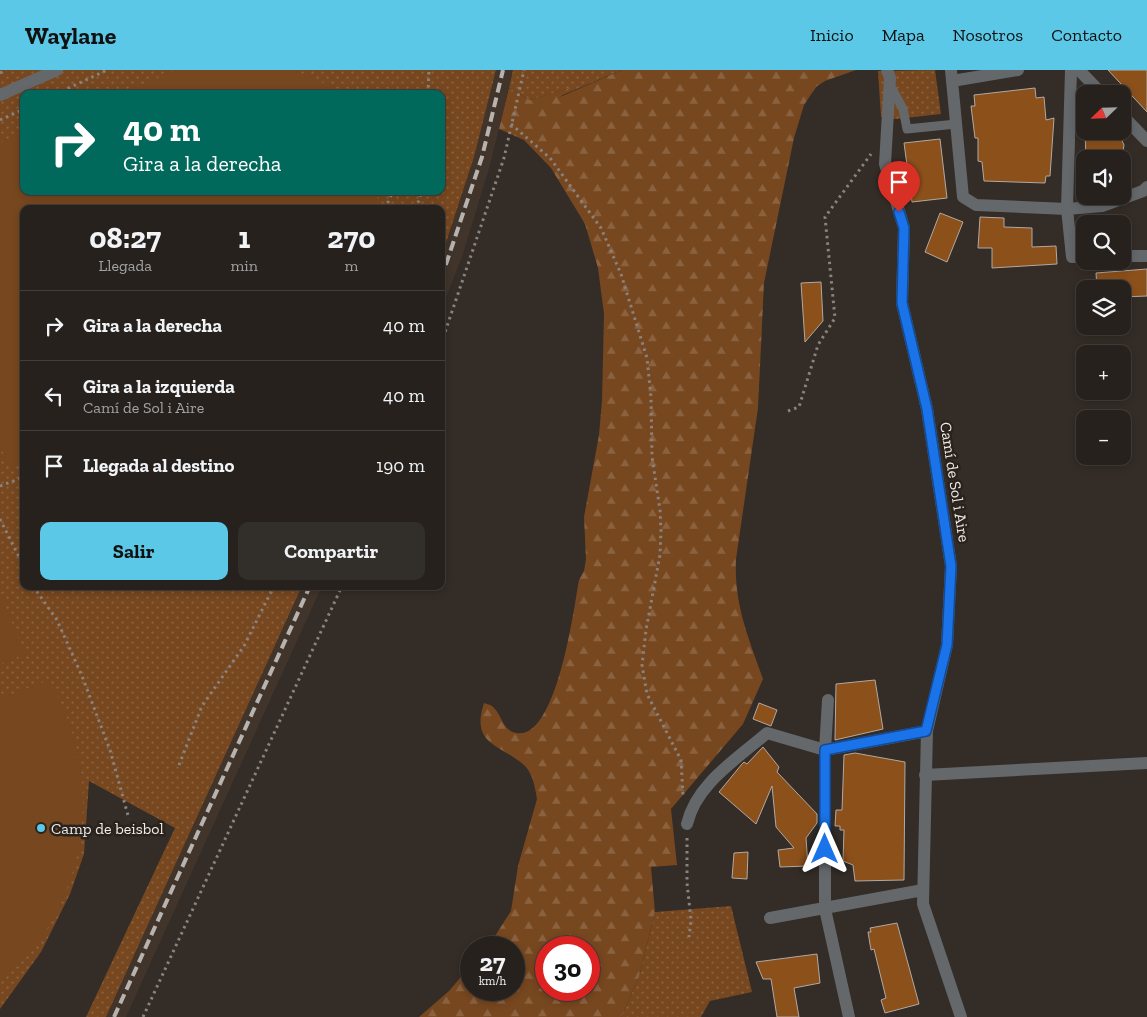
<!DOCTYPE html>
<html lang="es">
<head>
<meta charset="utf-8">
<style>
  :root { --surface:#26211d; --page:#322e2a; --text:#f1f3f6; --muted:#a4a3a4; --line:#423e3b; --accent:#5ac8e6 }
  body { margin:0; font-family:"Zilla Slab",serif; background:var(--page); color:var(--text); height:100vh; display:flex; flex-direction:column; font-size:19px; white-space:nowrap }
  * { box-sizing:border-box; margin:0 }
  p { font-size:16px; color:var(--muted) }
  .icon { flex:none; width:28px; height:28px; fill:none; stroke:currentColor; stroke-width:2; stroke-linecap:round; stroke-linejoin:round }
  .map { position:relative; flex:1; overflow:hidden }
  .side { position:absolute; left:20px; top:135px; width:425px; height:385px; display:flex; flex-direction:column; background:var(--surface); border-radius:10px; box-shadow:0 2px 8px #0003,0 0 0 1px var(--line) }
  .side>* { flex:none }
  .top-card { position:absolute; left:20px; top:20px; width:425px; height:105px; border-radius:10px; box-shadow:0 2px 8px #0003,0 0 0 1px var(--line); background:#00695c; color:#fff; overflow:hidden }
  .needle { width:32px; rotate:247deg }
  .buttons { position:absolute; left:1076px; top:15px; display:grid; gap:10px }
  .buttons a { display:grid; place-items:center; width:55px; height:55px; border-radius:10px; background:var(--surface); box-shadow:0 2px 8px #0003,0 0 0 1px var(--line); font-size:25px }
  .speed { position:absolute; left:460px; top:866px; display:flex; gap:10px; font-size:25px; font-weight:700; text-align:center }
  .speed>* { display:grid; place-content:center; width:65px; height:65px; border-radius:50%; background:var(--surface); box-shadow:0 2px 8px #0003,0 0 0 1px var(--line); line-height:1 }
  .speed small { font-size:12px; font-weight:400 }
  .speed .limit { border:8px solid #d22; background:#fff; color:#111 }
  .pin { position:absolute; display:grid; place-items:center; width:42px; height:42px; color:#fff; margin:-51px -21px; border-radius:50% 50% 50% 0; rotate:-45deg; box-shadow:0 0 5px #0007 }
  .pin .icon { rotate:45deg }
  .me { position:absolute; width:55px; margin:-28px; rotate:0deg; stroke-linejoin:round; filter:drop-shadow(0 0 4px #0008) }
  .turn { display:flex; align-items:center; gap:18px; height:105px; padding:0 20px; font-size:22px }
  .turn .icon { width:65px; height:65px; stroke-width:2.5 }
  .turn b { display:block; font-size:35px; line-height:42px }
  .eta { display:flex; justify-content:space-evenly; align-items:center; height:85px; text-align:center }
  .eta b { font-size:30px; font-weight:800; line-height:35px }
  .primary-button { display:flex; gap:10px; margin-top:auto; padding:10px 20px }
  .primary-button a { flex:1; height:58px; border-radius:10px; background:var(--accent); color:#111; font-size:20px; font-weight:800; line-height:58px; text-align:center }
  .primary-button a+a { background:var(--page); color:var(--text) }
  ul { padding:0; list-style:none }
  li { display:flex; align-items:center; gap:15px; height:70px; padding:0 20px; border-top:1px solid var(--line) }
  li div { flex:1 }
  li b { display:block; font-size:19px }
  li em { font-style:normal }
  header { display:flex; align-items:center; gap:30px; box-sizing:border-box; height:70px; padding:0 25px; background:var(--accent); color:#111 }
  header strong { font-size:24px }
  nav { display:flex; gap:28px; margin-inline-start:auto; font-size:18px }
  .map>svg:first-child { display:block }
</style>
</head>
<body>
<header>
<strong>Waylane</strong>
<nav><a>Inicio</a><a>Mapa</a><a>Nosotros</a><a>Contacto</a></nav>
</header>
<div class="map">
<svg width="1147" height="947" viewBox="0 0 1147 947">
  <defs>
    <pattern id="grass-dots" width="8" height="8" patternUnits="userSpaceOnUse" patternTransform="scale(1.25)"><rect width="8" height="8" fill="#77471f"/><path d="M2 2h.1M6 6h.1" fill="none" stroke="#8b6240" stroke-width="1.8" stroke-linecap="round"/></pattern>
    <pattern id="forest-firs" width="22" height="20" patternUnits="userSpaceOnUse" patternTransform="scale(1.25)"><rect width="22" height="20" fill="#77471f"/><path d="M5 1l3.5 6h-7zM16 11l3.5 6h-7z" fill="#8b6240"/></pattern>
  </defs>
  <rect width="100%" height="100%" fill="#332c27"/>
  <g fill="#40342b">
    <polygon points="496,0 513,0 491,92 463,184 441,241 441,188 474,87"/>
    <polygon points="302,516 322,516 126,947 106,947"/>
  </g>
  <g fill="url(#grass-dots)" fill-rule="evenodd">
    <path d="M0,0H496L474,87L441,188V139H24V516H302L106,947H86L175,758L89,711L84,784L70,824L41,882L0,939ZM24,24H441V121H24Z"/>
    <polygon points="513,0 622,0 558,27 568,19 530,30 509,18"/>
    <polygon points="935,0 941,44 896,49 881,47 878,1"/>
    <polygon points="731,836 752,922 710,931 701,947 621,947 639,907 655,842"/>
  </g>
  <path fill="url(#forest-firs)" fill-rule="evenodd" d="M622,0H856L825,11L816,17L804,35L794,68L764,213L758,338L736,489C734,535 748,566 763,609L743,654L671,739L677,795L651,797L655,842L639,907L621,947H419L449,921L471,895V920H514V878L488,877L511,841L518,796L537,729C535,718 533,704 525,696C501,674 470,676 484,633C487,634 492,635 494,638C502,645 502,660 516,663C557,671 574,537 579,510L584,501L586,489L584,447L599,365L602,331L604,244L598,198L585,154L551,98L524,70L499,59L509,18L530,30L570,18L560,27ZM546,878H589V920H546Z"/>
  <g fill="#77471f">
    <polygon points="177,0 293,0 349,24 119,24"/>
    <polygon points="24,63 24,121 381,121 372,139 24,139 24,391 9,397 0,375 0,73"/>
    <polygon points="0,524 25,584 0,594"/>
    <path d="M49,610C107,708 90,838 0,912V629Z"/>
  </g>
  <g fill="#8c501b" stroke="#b2a9a3">
    <polygon points="1108,0 1147,0 1147,42"/>
    <polygon points="1035,18 1036,28 1044,27 1046,50 1054,48 1050,106 1046,106 1045,113 984,111 982,92 978,91 978,68 975,68 971,36 975,36 974,25"/>
    <polygon points="1106,61 1118,61 1124,75 1122,89 1086,89 1085,62"/>
    <polygon points="940,69 947,128 912,132 904,73"/>
    <polygon points="940,143 963,152 947,192 925,182"/>
    <polygon points="980,147 1004,148 1004,157 1032,158 1032,177 1056,176 1057,194 992,198 992,178 978,178"/>
    <polygon points="1147,199 1147,226 1122,227 1122,219 1097,218 1096,203"/>
    <polygon points="821,212 823,251 805,272 801,213"/>
    <polygon points="875,610 883,659 835,670 836,614"/>
    <polygon points="759,633 777,640 771,656 753,649"/>
    <polygon points="763,677 779,697 777,702 817,744 817,753 806,768 808,796 780,797 778,780 794,778 776,757 772,716 756,754 719,722 742,694 744,692 747,694"/>
    <polygon points="855,683 905,692 904,810 855,811 853,795 843,791 844,760 840,760 840,756 835,756 836,740 842,740 844,685"/>
    <polygon points="748,782 747,809 732,808 734,783"/>
    <polygon points="897,853 919,934 885,943 881,930 886,928 874,879 871,880 868,862 871,862 870,858"/>
    <polygon points="817,884 820,913 794,918 799,947 777,947 771,909 763,909 756,892"/>
  </g>
  <g fill="none" stroke-linecap="round" stroke-linejoin="round">
    <g stroke="#89837f" stroke-width="3" stroke-dasharray="2.5 4" stroke-linecap="butt">
      <polyline points="0,3 6,0"/>
      <polyline points="56,24 107,0"/>
      <polyline points="428,24 429,0"/>
      <polyline points="0,50 24,39"/>
      <polyline points="511,54 550,88 601,158 621,204 647,288 651,327 652,387 660,440 661,461 660,485 646,560 642,595 647,624 681,690 683,725"/>
      <polyline points="385,139 393,121"/>
      <polyline points="416,139 422,121"/>
      <polyline points="441,274 504,88 524,0"/>
      <polyline points="788,341 799,337 818,275 835,248 825,147 871,84"/>
      <polyline points="0,416 24,407"/>
      <polyline points="0,449 24,497"/>
      <polyline points="33,516 57,550 82,606 110,680 129,749"/>
      <polyline points="179,695 202,636 244,576 274,516"/>
      <polyline points="687,768 687,813 691,850 689,867"/>
      <polyline points="143,947 342,516"/>
    </g>
    <polyline stroke="#64686a" stroke-width="9" points="890,15 903,39 907,59 956,54"/>
    <g stroke="#64686a" stroke-width="12">
      <polyline points="887,0 890,8 885,94 904,158 902,233 927,339 951,496 947,575 927,661 923,834 961,947"/>
      <polyline points="951,0 963,127 976,135 1067,139 1102,136 1143,121 1147,117"/>
      <polyline points="1071,0 1067,139 1072,187 1085,187"/>
      <polyline points="1079,0 1102,24"/>
      <polyline points="952,11 1018,0"/>
      <polyline points="1122,45 1147,71"/>
      <polyline points="1122,186 1147,186"/>
      <polyline points="828,630 825,680 825,839 849,947"/>
      <polyline points="925,705 1147,693"/>
      <path d="M687,754C696,714 737,689 767,663L825,680L927,661"/>
      <polyline points="770,848 923,820"/>
    </g>
    <polyline stroke="#64686a" stroke-width="12" points="0,25 57,0"/>
    <g stroke="#b8b3af" stroke-width="4" stroke-dasharray="10 5" stroke-linecap="butt">
      <polyline points="441,209 482,87 503,0"/>
      <polyline points="114,947 310,516"/>
    </g>
  </g>
  <g fill="none" stroke-linecap="round" stroke-linejoin="round">
    <defs>
      <polyline id="route" points="825,779 825,680 926,661 947,575 951,496 927,339 902,233 904,158 899,142"/>
    </defs>
    <use href="#route" stroke="#114b97" stroke-width="12"/>
    <use href="#route" stroke="#1a73e8" stroke-width="9"/>
  </g>
  <circle fill="#5ac8e6" stroke="#29221d" stroke-width="2" cx="41" cy="758" r="5"/>
  <g text-anchor="middle" dominant-baseline="central" stroke-width="5" stroke-linejoin="round" paint-order="stroke">
    <g font-size="16" fill="#eeeae6" stroke="#29221d">
      <text transform="translate(955 412) rotate(81)">Camí de Sol i Aire</text>
    </g>
    <g font-size="16" fill="#eeeae6" stroke="#29221d" text-anchor="start">
      <text x="51" y="758">Camp de beisbol</text>
    </g>
  </g>
</svg>
<div class="buttons">
<a><svg class="needle" viewBox="-14 -14 28 28"><path d="M0-13l5 13h-10z" fill="#e53935"/><path d="M0 13l5-13h-10z" fill="#a4a3a4"/></svg></a>
<a><svg class="icon" aria-label="sound" viewBox="0 0 24 24"><path d="M4 9h4l5-4v14l-5-4H4zM17 9q2 3 0 6"/></svg></a>
<a><svg class="icon" aria-label="search" viewBox="0 0 24 24"><circle cx="10" cy="10" r="6"/><path d="M15 15l6 6"/></svg></a>
<a><svg class="icon" aria-label="layers" viewBox="0 0 24 24"><path d="M12 4l9 5-9 5-9-5zM3 14l9 5 9-5"/></svg></a>
<a>+</a>
<a>−</a>
</div>
<div class="speed"><div>27<small>km/h</small></div><div class="limit">30</div></div>
<div class="pin" style="left:899px;top:142px;background:#d93025"><svg class="icon" aria-label="arrive" viewBox="0 0 24 24"><path d="M6 21V4h12l-3 4 3 4H6"/></svg></div>
<svg class="me" style="left:825px;top:779px" viewBox="-20 -20 40 40"><path d="M0-17L14 15 0 8-14 15z" fill="#1a73e8" stroke="#fff" stroke-width="4"/></svg>
<div class="top-card">
<div class="turn"><svg class="icon" aria-label="right" viewBox="0 0 24 24"><path d="M7 20v-9h11M14 6l5 5-5 5"/></svg><div><b>40 m</b>Gira a la derecha</div></div>
</div>
<section class="side">
<div class="eta">
<div><b>08:27</b><p>Llegada</p></div>
<div><b>1</b><p>min</p></div>
<div><b>270</b><p>m</p></div>
</div>
<ul>
<li><svg class="icon" aria-label="right" viewBox="0 0 24 24"><path d="M7 20v-9h11M14 6l5 5-5 5"/></svg><div><b>Gira a la derecha</b></div><em>40 m</em></li>
<li><svg class="icon" aria-label="left" viewBox="0 0 24 24"><path d="M17 20v-9H6M10 6l-5 5 5 5"/></svg><div><b>Gira a la izquierda</b><p>Camí de Sol i Aire</p></div><em>40 m</em></li>
<li><svg class="icon" aria-label="arrive" viewBox="0 0 24 24"><path d="M6 21V4h12l-3 4 3 4H6"/></svg><div><b>Llegada al destino</b></div><em>190 m</em></li>
</ul>
<div class="primary-button"><a>Salir</a><a>Compartir</a></div>
</section>
</div>
</body>
</html>
